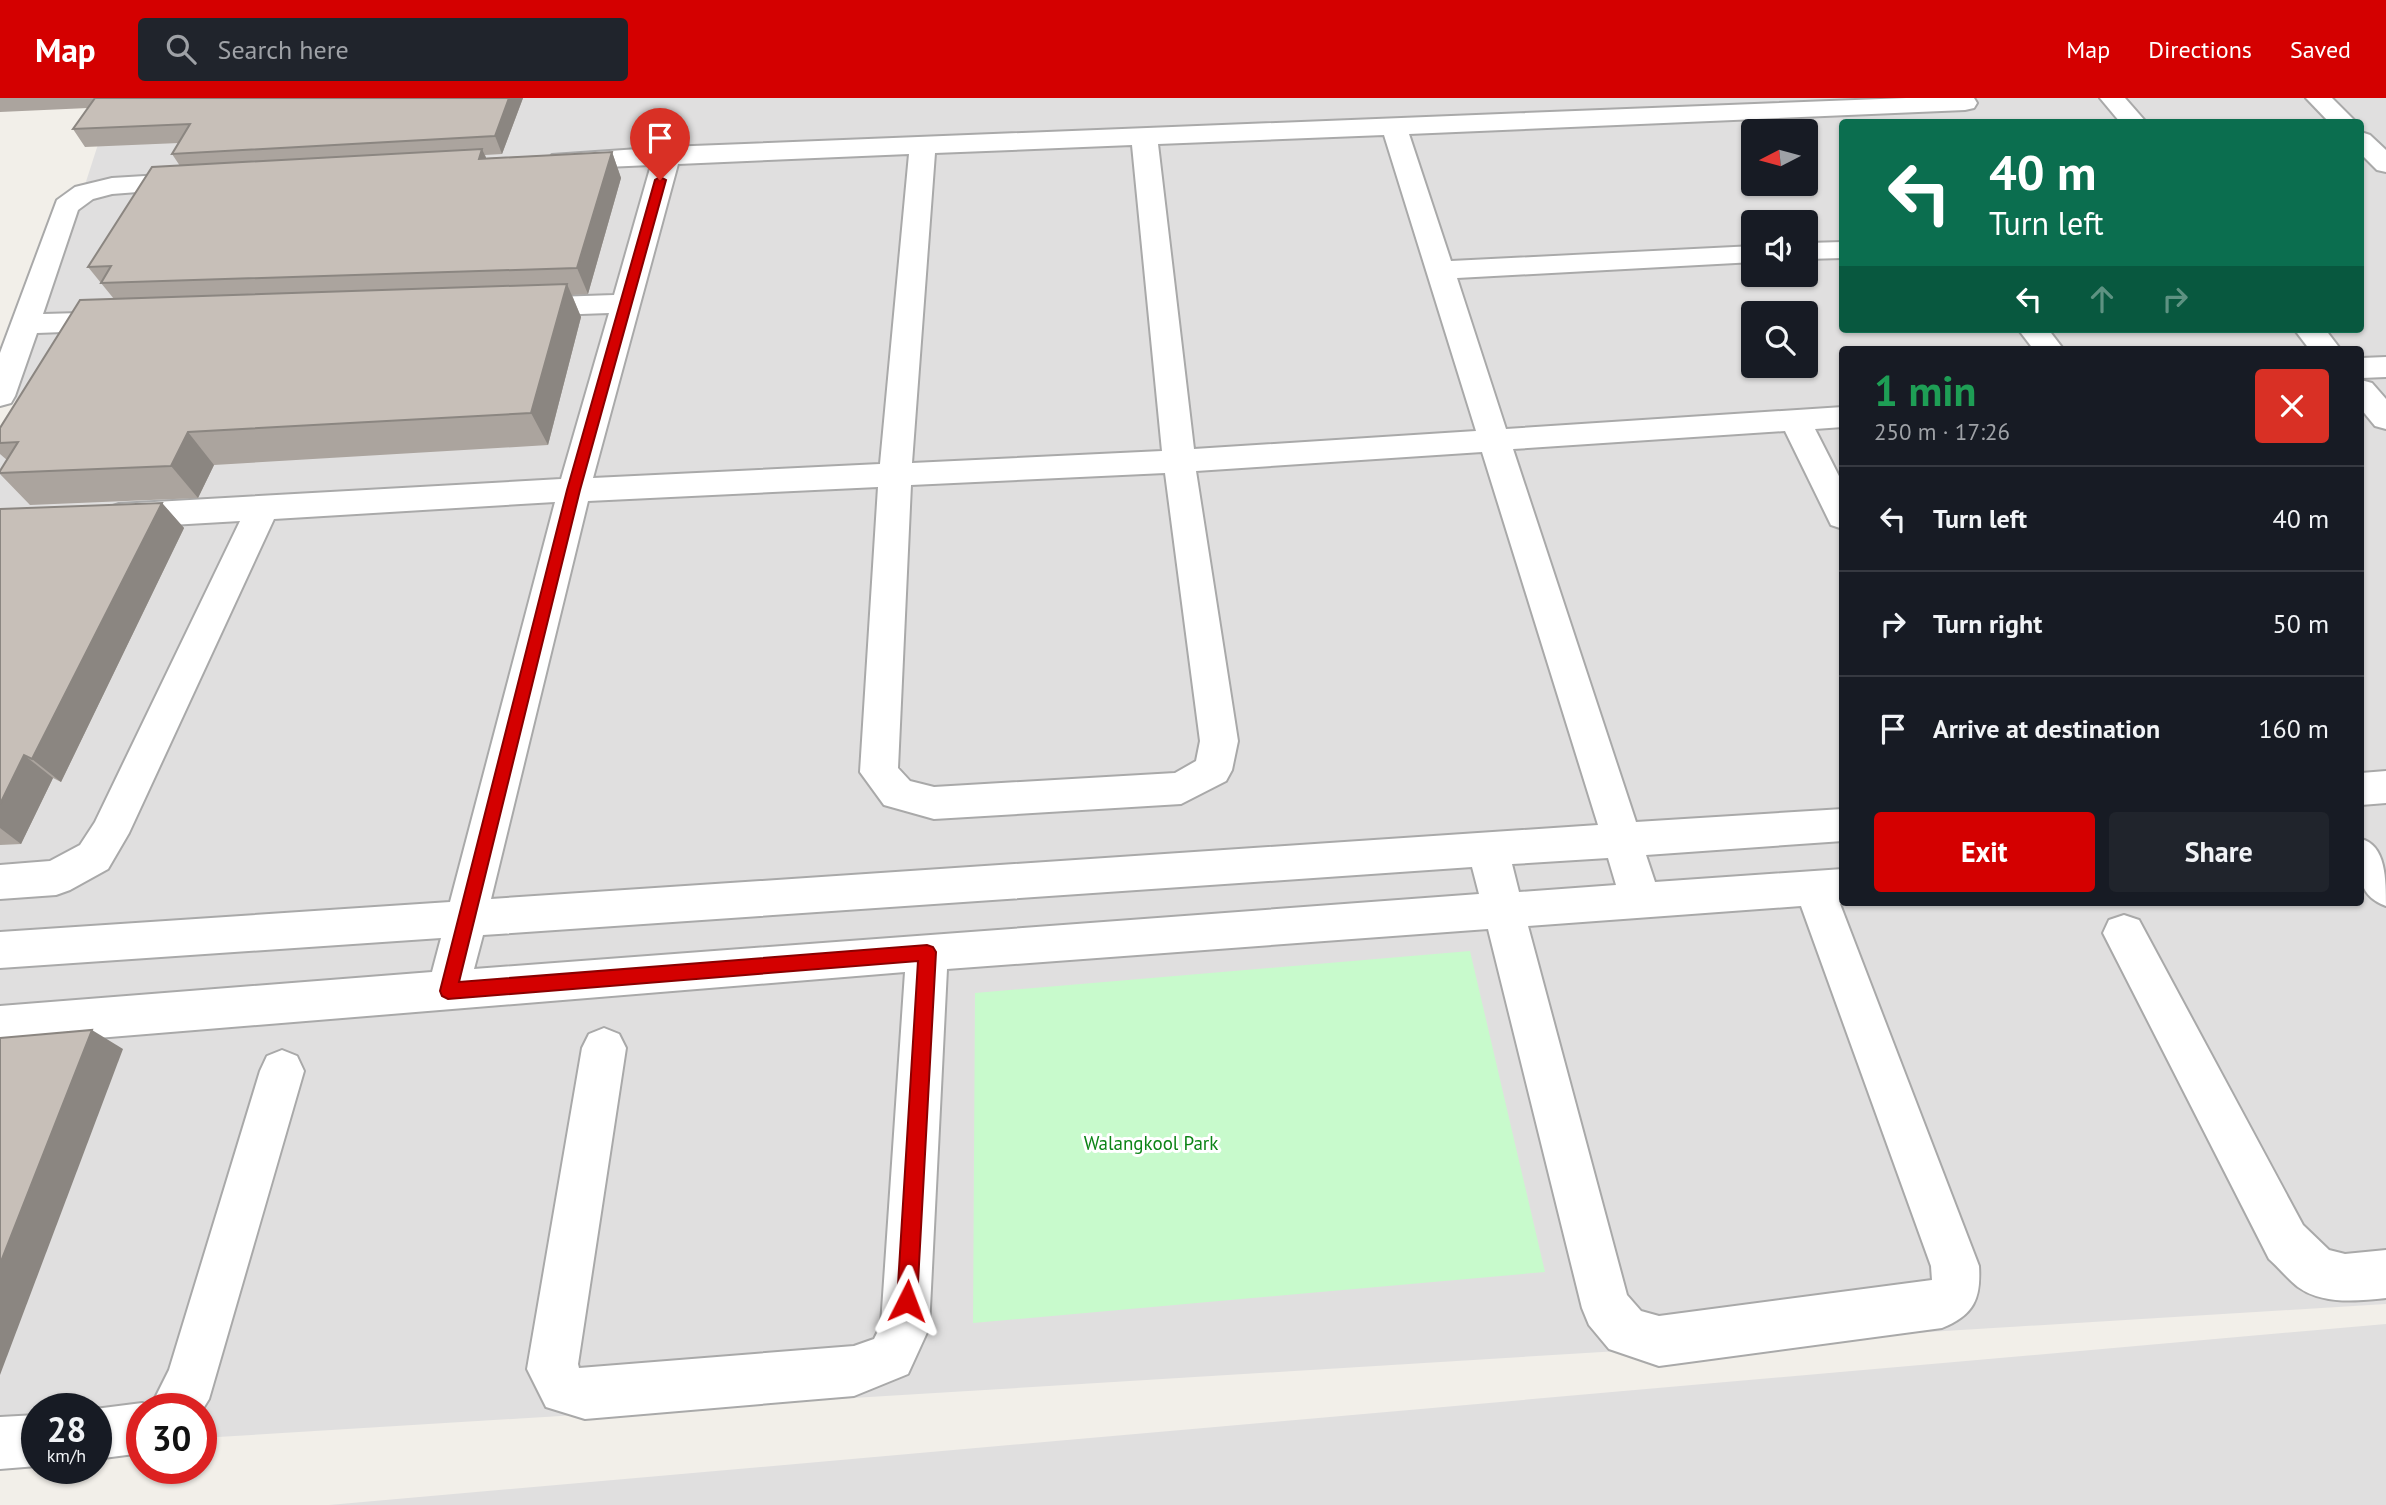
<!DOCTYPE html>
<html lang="en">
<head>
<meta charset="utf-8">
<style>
  :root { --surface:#171b24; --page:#20242c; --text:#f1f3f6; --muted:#9ea1a6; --line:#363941; --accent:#d40000 }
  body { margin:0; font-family:"PT Sans",sans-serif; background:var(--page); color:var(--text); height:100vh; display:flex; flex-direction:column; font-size:26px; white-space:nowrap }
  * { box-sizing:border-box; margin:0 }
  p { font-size:23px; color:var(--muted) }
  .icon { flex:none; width:38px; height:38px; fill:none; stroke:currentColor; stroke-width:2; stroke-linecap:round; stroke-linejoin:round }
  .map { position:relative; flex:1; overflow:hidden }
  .side { position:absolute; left:1839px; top:248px; width:525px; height:560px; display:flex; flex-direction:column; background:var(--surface); border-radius:7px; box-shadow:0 2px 5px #0004 }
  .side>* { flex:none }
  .top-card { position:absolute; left:1839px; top:21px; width:525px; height:214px; border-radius:7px; box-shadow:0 2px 5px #0004; background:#0b6e4f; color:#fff; overflow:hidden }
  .needle { width:46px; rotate:264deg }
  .buttons { position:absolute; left:1741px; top:21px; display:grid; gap:14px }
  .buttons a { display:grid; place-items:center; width:77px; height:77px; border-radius:7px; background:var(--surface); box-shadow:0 2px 5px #0004; font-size:35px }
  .speed { position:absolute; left:21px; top:1295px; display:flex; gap:14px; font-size:35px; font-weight:700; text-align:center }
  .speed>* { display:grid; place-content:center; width:91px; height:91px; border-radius:50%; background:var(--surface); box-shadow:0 2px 5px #0004; line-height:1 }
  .speed small { font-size:18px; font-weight:400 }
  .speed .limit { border:10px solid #d22; background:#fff; color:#111 }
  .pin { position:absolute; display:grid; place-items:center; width:60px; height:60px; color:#fff; margin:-72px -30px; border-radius:50% 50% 50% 0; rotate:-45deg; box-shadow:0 0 7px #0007 }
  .pin .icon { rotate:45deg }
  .me { position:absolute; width:77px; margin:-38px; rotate:3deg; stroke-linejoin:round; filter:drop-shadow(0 0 5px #0008) }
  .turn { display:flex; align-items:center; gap:24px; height:147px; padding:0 35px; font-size:32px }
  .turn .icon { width:91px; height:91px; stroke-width:2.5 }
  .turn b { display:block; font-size:49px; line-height:60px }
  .lanes { display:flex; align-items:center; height:66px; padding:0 35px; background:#0003; justify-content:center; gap:35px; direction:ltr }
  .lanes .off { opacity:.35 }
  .round { display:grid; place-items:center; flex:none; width:74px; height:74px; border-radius:7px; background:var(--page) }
  .overview { display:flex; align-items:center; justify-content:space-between; height:119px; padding:0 35px }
  h1 { font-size:42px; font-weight:800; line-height:52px; color:#1e9e55 }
  .button { display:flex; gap:14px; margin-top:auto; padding:14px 35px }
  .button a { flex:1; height:80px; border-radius:7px; background:var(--accent); color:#fff; font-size:28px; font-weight:800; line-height:80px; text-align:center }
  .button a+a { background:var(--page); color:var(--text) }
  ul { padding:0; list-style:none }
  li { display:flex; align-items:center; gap:21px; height:105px; padding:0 35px; border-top:2px solid var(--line) }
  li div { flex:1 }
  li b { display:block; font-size:26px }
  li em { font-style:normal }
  header { display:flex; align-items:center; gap:42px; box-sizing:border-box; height:98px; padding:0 35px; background:var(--accent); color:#fff }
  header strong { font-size:33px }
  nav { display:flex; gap:38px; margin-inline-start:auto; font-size:24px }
  .search { width:490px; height:63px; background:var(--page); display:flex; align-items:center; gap:18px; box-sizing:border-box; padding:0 24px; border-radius:7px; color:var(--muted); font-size:26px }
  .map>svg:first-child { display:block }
</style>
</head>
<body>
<header>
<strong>Map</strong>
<div class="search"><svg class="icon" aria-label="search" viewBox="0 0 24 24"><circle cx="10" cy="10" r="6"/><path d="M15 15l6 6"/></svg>Search here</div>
<nav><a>Map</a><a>Directions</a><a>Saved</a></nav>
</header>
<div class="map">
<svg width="2386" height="1407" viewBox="0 0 2386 1407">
  <rect width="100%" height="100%" fill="#f2efe9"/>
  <g fill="#e0dfdf" fill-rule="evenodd">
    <path d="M184,0H2386V1206L201,1340V1311H142L96,1346V1311H37V1350L0,1352V341H3L112,3ZM1843,24H2361V231H1843ZM1754,33H1806V86H1754ZM1754,124H1806V177H1754ZM1754,215H1806V268H1754ZM1843,252H2361V805H1843Z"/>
    <polygon points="2386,1226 2386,1407 329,1407"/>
  </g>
  <polygon fill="#c8facc" points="1470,853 1545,1174 973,1225 975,895"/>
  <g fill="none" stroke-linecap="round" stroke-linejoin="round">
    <defs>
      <g id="minor">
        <path d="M1906,0H1974L1977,5L1974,10L1965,12L1409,36L1451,163L1754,148V164L1457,180L1506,331L1843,309V329L1815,331L1843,386V431L1831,427L1785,333L1513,351L1636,724L1843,711V743L1646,757L1655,784L1843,771L1844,805L1840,806L1979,1168C1981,1201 1974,1217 1942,1230L1659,1268L1609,1251L1589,1227L1582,1210L1488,831L947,871L929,1230L908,1276L854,1298L585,1321L546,1309L527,1271L582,950L589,936L604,930L619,936L626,950L578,1266L579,1270L854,1248L874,1241L881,1227L905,874L0,948V908L432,874L441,840L0,870V834L450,804L555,404L274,421L129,735L108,771L70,792L56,797L0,801V767L50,763L80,747L95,724L240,423L119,430L107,426L103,418L107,410L119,406L561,381L609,215L525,218L515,215L511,209L515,203L525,200L614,197L651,67L561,71L552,69L548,63L552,57L667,49ZM1384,37L1476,333L1194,351L1158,46ZM1132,47L1162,353L912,365L935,55ZM909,56L880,366L593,380L678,66ZM1482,354L1598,727L491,801L588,403L878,389L860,674L884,707L934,721L1181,706L1226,683L1232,672L1238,643L1196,373ZM1165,375L1200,643L1196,663L1175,675L934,689L910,683L898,670L911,387ZM1608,760L1616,787L1519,794L1512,766ZM1472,769L1479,796L474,871L483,837ZM1801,808L1931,1168L1932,1182L1659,1218L1641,1213L1627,1197L1528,828Z"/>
        <polygon points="2100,0 2125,0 2146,24 2120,24"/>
        <polygon points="2306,0 2332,0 2356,24 2329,24"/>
        <polygon points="2361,34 2370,37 2386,52 2386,74 2377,72 2361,56"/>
        <polygon points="194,75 203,77 207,83 203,89 112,96 93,101 78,112 43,216 118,214 128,217 133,223 128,229 118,232 37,235 15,298 11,305 0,308 0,255 57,102 75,89 112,80"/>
        <polygon points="1843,144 1843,160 1806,161 1806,145"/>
        <polygon points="2018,231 2048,231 2064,252 2034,252"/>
        <polygon points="2294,231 2325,231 2341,252 2310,252"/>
        <polygon points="2386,259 2386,279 2361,280 2361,260"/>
        <polygon points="2361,282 2372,285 2386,301 2386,331 2375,328 2361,311"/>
        <polygon points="2386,673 2386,705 2361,707 2361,675"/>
        <path d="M2361,741C2386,747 2386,782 2386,808C2353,796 2361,770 2361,741Z"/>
        <path d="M2124,817L2139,822L2303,1127L2329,1152L2345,1156L2386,1152V1200C2357,1203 2323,1207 2298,1189C2288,1181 2279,1170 2269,1161L2103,835L2109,822Z"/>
        <polygon points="282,952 297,958 304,973 209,1301 201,1314 201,1311 142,1311 142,1355 96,1361 95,1311 142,1305 151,1308 169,1272 260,973 267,958"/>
        <polygon points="37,1317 37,1368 0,1371 0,1319"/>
      </g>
    </defs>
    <use href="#minor" stroke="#a9a9a9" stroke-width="4"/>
    <use href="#minor" fill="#fff" fill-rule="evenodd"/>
  </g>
  <g fill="#aba49e">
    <polygon points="0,0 523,0 502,56 485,57 486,60 612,54 621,80 588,196 572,197 581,219 548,347 214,367 198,400 30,407 0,376 7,362 0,356 0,330 114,201 88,169 180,68 172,56 179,45 85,49 73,31 88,10 0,14"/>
    <polygon points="162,405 184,430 61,684 53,680 21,746 0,747 0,411"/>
  </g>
  <g fill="#8b8681">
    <polygon points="509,0 523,0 502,56 495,38"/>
    <polygon points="482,51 494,77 479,61"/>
    <polygon points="612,54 621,80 588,196 577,170"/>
    <polygon points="567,186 581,219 548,347 531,315"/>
    <polygon points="188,334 214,367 198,400 171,368"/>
    <polygon points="162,405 184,430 61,684 32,661"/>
    <polygon points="24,657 53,680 21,746 0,730 0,706"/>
    <polygon points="92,932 123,951 0,1277 0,1166"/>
  </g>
  <g fill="#c7bfb8" stroke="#8b8681" stroke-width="2">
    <polygon points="95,0 509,0 495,38 172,56 190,26 73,31"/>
    <polygon points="482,51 479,61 612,54 577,170 101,185 111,168 88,169 152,69"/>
    <polygon points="567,186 531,315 188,334 171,368 0,375 0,373 18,344 0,345 0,330 80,202"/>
    <polygon points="162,405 32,661 24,657 0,706 0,411"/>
    <polygon points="92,932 0,1166 0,940"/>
  </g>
  <polygon fill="#d40000" stroke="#8a0000" stroke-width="2" points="660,79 666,82 580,392 459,884 927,847 933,849 936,854 917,1203 914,1211 907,1213 900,1211 897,1203 918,863 448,901 442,898 440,893 567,392 655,82"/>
  <g text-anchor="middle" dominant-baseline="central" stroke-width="6" stroke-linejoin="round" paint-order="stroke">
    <g font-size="19" fill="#0c8416" stroke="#fff">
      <text x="1151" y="1045">Walangkool Park</text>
    </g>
  </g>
</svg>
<div class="buttons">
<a><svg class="needle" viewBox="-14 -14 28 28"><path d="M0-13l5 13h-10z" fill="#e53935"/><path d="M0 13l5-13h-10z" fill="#9ea1a6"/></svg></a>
<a><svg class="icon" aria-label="sound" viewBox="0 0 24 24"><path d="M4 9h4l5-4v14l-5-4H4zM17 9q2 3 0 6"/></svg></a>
<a><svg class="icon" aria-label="search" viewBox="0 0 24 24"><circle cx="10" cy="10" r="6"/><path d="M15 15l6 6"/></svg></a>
</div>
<div class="speed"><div>28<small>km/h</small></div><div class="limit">30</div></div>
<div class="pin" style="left:660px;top:82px;background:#d93025"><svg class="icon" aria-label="arrive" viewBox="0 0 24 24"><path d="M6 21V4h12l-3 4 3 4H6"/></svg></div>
<svg class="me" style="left:907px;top:1203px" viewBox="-20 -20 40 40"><path d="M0-17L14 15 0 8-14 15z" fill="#d40000" stroke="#fff" stroke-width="4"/></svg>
<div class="top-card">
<div class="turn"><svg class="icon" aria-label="left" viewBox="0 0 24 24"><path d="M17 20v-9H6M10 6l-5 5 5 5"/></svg><div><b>40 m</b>Turn left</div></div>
<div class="lanes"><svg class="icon" aria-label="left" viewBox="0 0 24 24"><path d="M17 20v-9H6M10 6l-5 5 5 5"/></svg><svg class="icon off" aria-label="ahead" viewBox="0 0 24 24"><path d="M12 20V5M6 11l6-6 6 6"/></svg><svg class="icon off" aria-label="right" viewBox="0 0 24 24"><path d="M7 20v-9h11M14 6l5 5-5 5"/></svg></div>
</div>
<section class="side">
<div class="overview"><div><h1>1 min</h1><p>250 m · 17:26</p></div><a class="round" style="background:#d93025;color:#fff"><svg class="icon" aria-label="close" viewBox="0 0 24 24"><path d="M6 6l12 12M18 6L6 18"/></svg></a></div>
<ul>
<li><svg class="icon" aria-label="left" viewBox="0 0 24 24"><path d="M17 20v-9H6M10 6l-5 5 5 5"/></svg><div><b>Turn left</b></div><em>40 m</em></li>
<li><svg class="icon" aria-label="right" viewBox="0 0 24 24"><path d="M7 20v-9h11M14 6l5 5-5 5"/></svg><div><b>Turn right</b></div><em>50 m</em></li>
<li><svg class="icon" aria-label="arrive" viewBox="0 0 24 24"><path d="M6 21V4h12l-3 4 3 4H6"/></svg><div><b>Arrive at destination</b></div><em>160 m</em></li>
</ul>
<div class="button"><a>Exit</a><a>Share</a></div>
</section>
</div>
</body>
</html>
